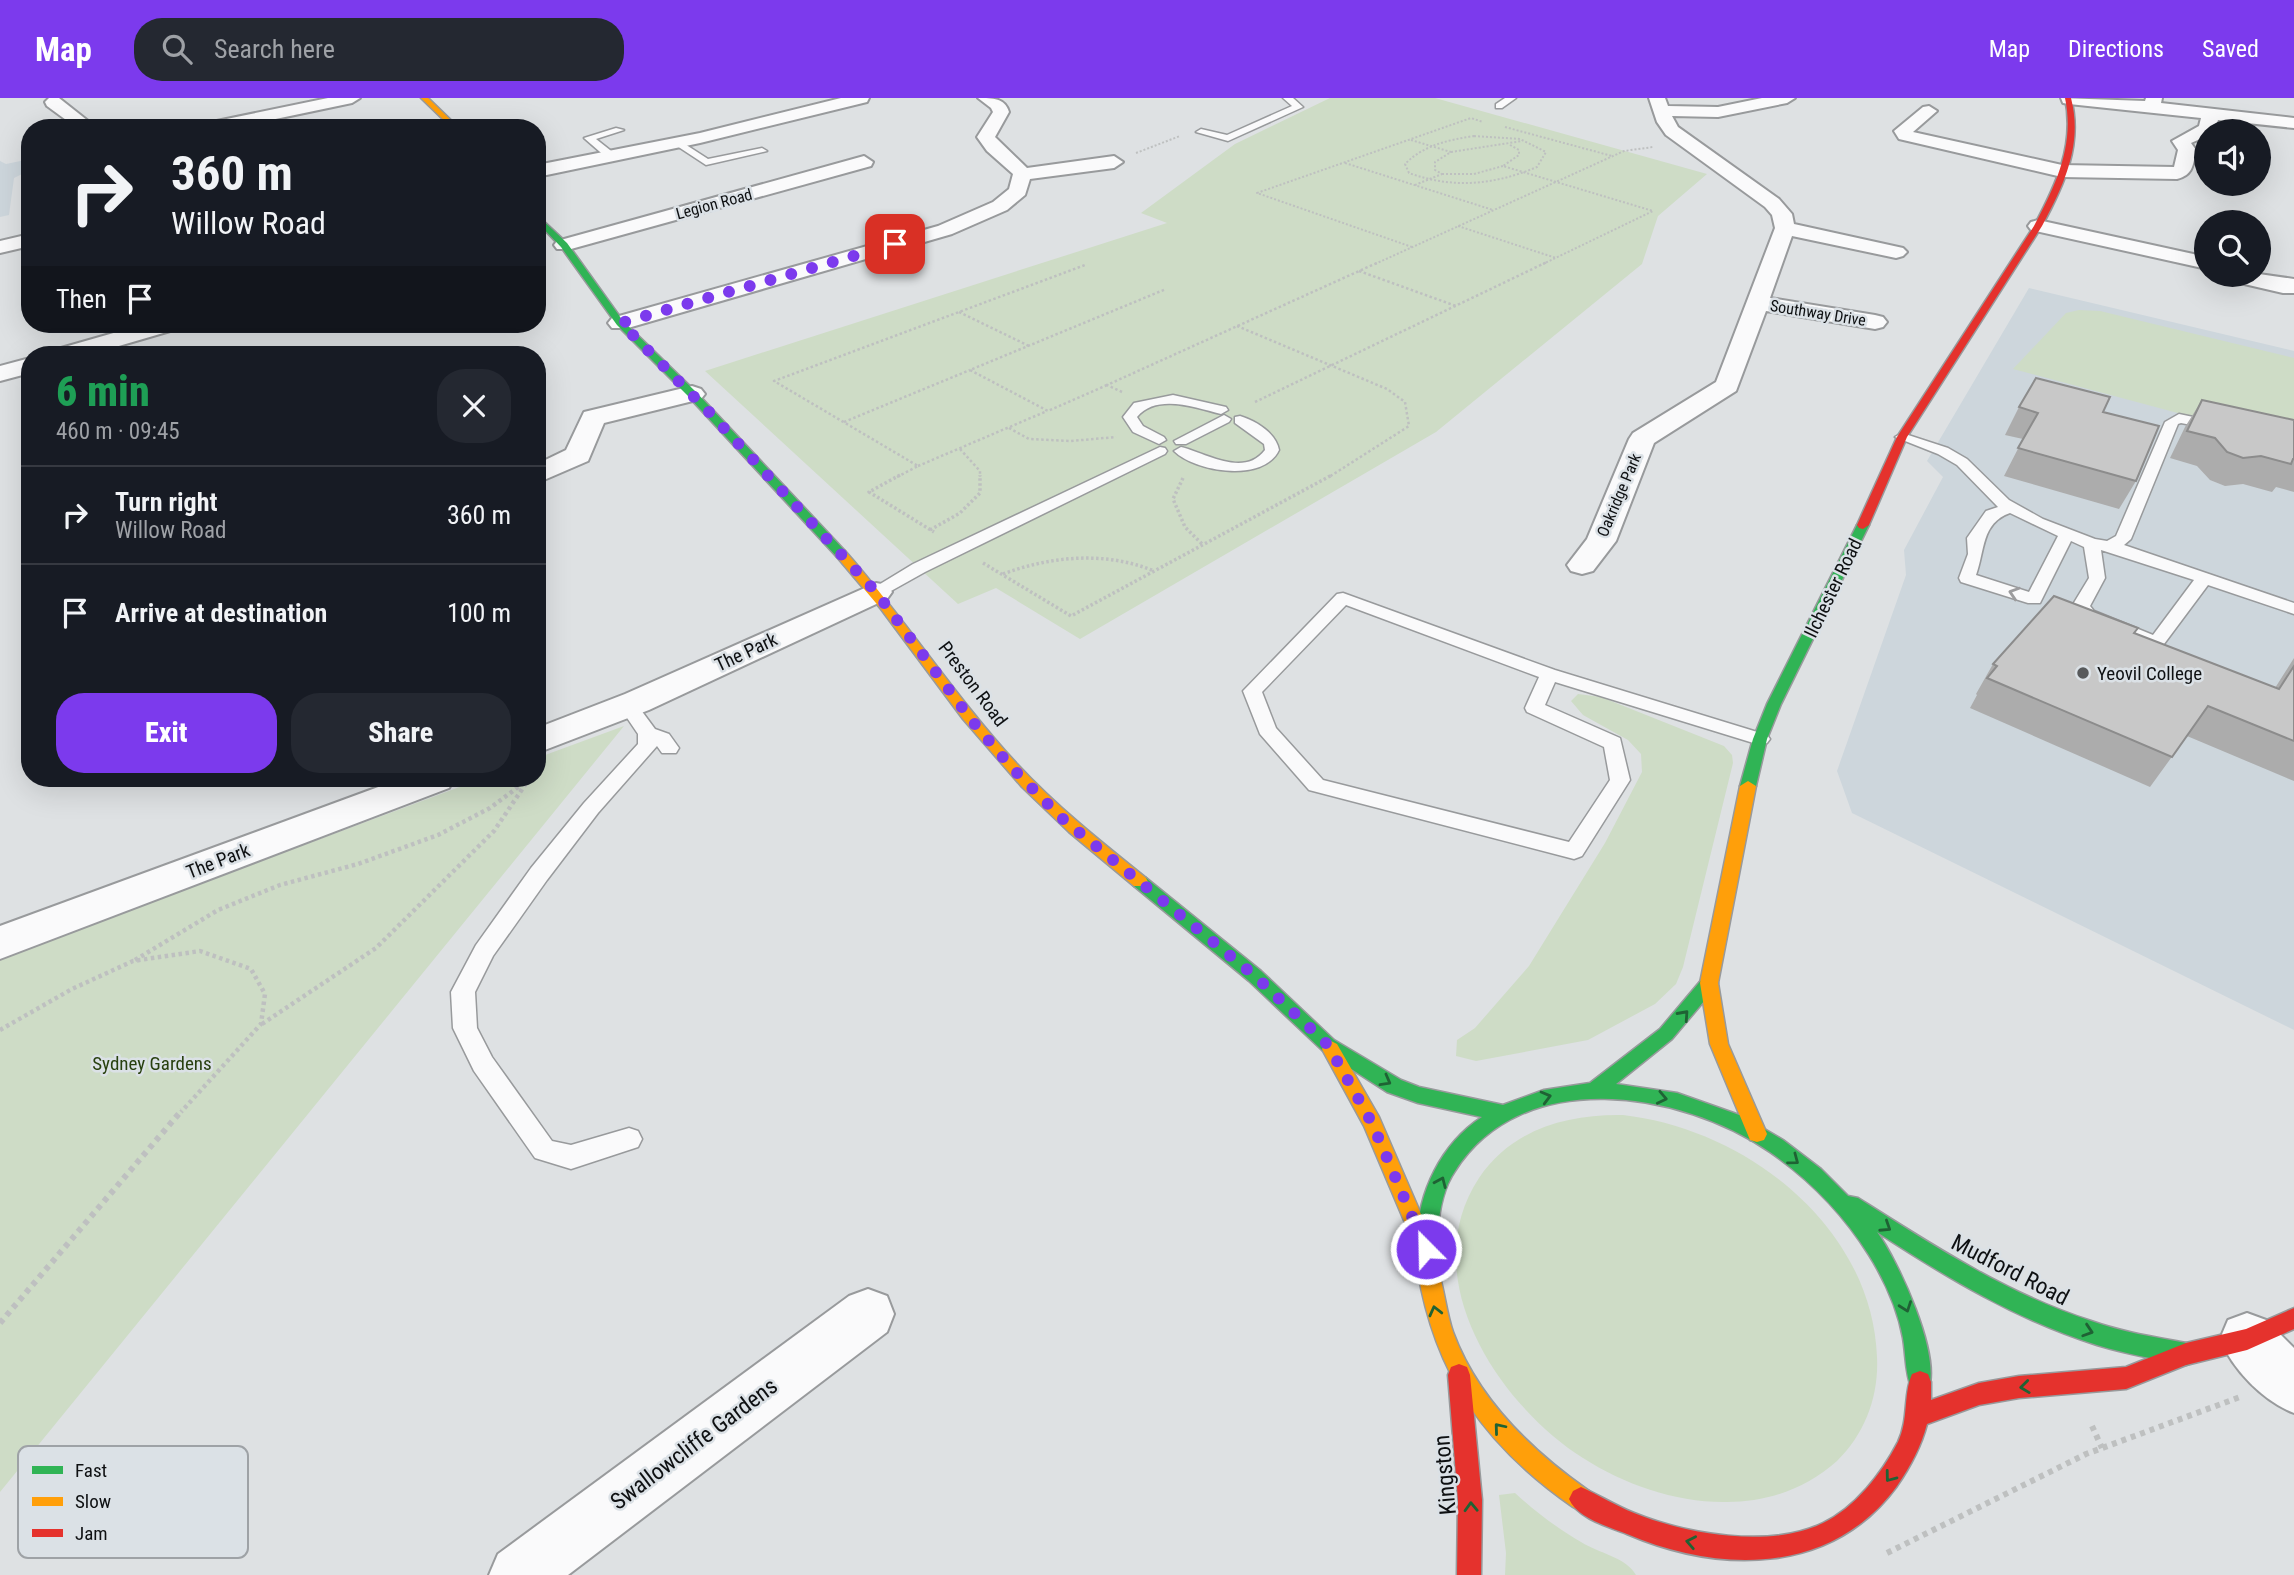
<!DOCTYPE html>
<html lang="en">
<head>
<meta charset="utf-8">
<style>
  :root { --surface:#171b24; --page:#242831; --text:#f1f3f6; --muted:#9ea1a6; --line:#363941; --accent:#7c3aed }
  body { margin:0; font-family:"Roboto Condensed",sans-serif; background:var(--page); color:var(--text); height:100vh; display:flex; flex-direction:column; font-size:26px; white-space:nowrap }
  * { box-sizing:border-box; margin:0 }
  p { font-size:23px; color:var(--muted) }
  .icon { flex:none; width:38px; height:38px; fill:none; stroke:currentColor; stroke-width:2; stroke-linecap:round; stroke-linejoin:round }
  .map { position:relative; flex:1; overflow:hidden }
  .details { position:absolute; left:21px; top:248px; width:525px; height:441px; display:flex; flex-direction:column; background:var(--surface); border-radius:28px; box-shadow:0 7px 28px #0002 }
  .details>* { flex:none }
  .banner { position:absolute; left:21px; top:21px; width:525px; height:214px; border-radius:28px; box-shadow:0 7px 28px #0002; background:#171b24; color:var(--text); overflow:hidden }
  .fabs { position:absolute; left:2194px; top:21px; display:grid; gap:14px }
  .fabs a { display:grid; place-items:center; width:77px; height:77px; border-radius:50%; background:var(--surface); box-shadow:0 7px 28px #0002; font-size:35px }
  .pin { position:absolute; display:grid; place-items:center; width:60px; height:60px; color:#fff; margin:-30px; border-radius:14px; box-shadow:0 4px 10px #0006 }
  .me { position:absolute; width:77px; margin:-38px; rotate:337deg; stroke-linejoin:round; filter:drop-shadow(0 0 5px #0008) }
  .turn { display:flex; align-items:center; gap:24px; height:147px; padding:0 35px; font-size:32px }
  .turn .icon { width:91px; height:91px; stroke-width:2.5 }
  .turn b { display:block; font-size:49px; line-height:60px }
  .then { display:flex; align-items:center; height:66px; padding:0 35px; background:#0003; gap:14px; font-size:26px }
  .round { display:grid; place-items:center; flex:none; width:74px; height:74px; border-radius:28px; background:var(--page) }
  .headline { display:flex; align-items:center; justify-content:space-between; height:119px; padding:0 35px }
  h1 { font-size:42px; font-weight:800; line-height:52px; color:#1e9e55 }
  .cta { display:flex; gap:14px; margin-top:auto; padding:14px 35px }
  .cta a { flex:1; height:80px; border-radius:28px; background:var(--accent); color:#fff; font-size:28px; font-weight:800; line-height:80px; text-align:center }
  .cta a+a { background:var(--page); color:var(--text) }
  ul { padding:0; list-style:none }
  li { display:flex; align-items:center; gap:21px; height:98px; padding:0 35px; border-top:2px solid var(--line) }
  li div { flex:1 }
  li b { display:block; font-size:26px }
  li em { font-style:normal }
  header { display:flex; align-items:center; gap:42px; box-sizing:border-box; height:98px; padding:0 35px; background:var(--accent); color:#fff }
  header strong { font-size:33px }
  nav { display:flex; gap:38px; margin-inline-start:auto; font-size:24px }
  .search { width:490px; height:63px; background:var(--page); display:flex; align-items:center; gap:18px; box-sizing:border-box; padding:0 24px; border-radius:28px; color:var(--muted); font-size:26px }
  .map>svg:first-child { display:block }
</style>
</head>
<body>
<header>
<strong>Map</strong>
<div class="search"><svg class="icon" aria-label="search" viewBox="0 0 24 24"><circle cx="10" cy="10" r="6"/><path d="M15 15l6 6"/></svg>Search here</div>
<nav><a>Map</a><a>Directions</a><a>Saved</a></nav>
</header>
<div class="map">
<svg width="2294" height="1477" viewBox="0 0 2294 1477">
  <rect width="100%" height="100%" fill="#dee1e3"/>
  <g fill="#cdd6dc">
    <polygon points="30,61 30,72 14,80 9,117 0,119 0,63 6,66"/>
    <polygon points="2029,190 2294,253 2294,932 1852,715 1837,673 1906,477 1904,452 1943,379 1927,363"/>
  </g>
  <g fill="#cedcc6">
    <polygon points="1330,0 1435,0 1707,76 1658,118 1642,166 1436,334 1080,541 996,490 958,506 705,273 1167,125 1141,115 1235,46"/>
    <polygon points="2079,212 2100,213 2294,260 2294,346 2013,271 2066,215"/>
    <polygon points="1578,596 1601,599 1724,648 1732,657 1733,665 1683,869 1676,886 1655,906 1588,942 1476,963 1456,958 1457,942 1475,930 1529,868 1605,745 1642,674 1641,656 1628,642 1583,617 1571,603"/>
    <polygon points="624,628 0,1394 0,860 481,681 537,681 537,660"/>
    <path d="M1623,1017C1746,1031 1872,1128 1877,1259C1879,1298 1865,1336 1837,1363C1807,1390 1768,1404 1727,1404C1677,1405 1625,1387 1583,1360C1498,1306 1414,1179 1479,1080C1512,1031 1567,1016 1623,1017Z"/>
    <path d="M1515,1395C1536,1414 1557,1430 1581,1444C1598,1455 1626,1459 1636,1477H1505L1506,1455L1499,1397Z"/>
  </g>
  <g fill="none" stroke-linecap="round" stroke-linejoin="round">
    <defs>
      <g id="lane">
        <polygon points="1283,0 1293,0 1303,9 1228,43 1196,34 1201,31 1227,37 1292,8"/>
        <polygon points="1505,0 1516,0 1502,10 1496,10 1496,6"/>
        <polygon points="616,30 624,32 596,41 615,56 615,60 607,60 584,40"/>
        <polygon points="677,41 708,61 762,50 767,53 706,67 674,46 674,42"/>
        <path d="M1173,297L1226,309L1228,312L1221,316C1196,310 1157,295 1137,319L1143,328L1164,339L1166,342L1159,346L1133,334L1123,319L1134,305Z"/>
        <path d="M2179,316L2222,325L2224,328L2217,332L2181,325L2178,326L2131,441L2124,447L2294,505V516L2208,487L2164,546C2149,550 2097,531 2083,521C2079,518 2075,512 2072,508L2089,480L2084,449L2071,443L2040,505H2028L1961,484L1959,480L1968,456L1967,440L1986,413L1998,409L1957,367L1938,356L1895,339L1902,335L1948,350L1967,361L2009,402L2043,421L2095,441L2107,443L2116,438L2165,324ZM2010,415L2058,438L2029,494L1976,477C1985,453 1981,425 2010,415ZM2101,452L2194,482L2153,537L2094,513L2090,508L2105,480Z"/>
        <polygon points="1224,317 1231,321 1229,324 1186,346 1176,346 1174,343"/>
        <path d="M1240,318C1256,323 1276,335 1279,352C1264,385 1195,374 1174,353L1181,349C1206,355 1244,380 1265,352L1264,346L1235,325V319Z"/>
        <polygon points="1160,349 1165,350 1167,353 1165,356 925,474 882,498 876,499 867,494 913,466"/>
        <path d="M1343,495L1555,572L1767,637L1770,641L1767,645L1760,647L1555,584L1545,607L1620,640L1630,682L1582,758L1574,761L1309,692L1260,636L1243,593L1337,496ZM1346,507L1539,579L1525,610L1527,614L1604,649L1610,682L1569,744L1323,682L1276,630L1262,594Z"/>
        <polygon points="628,602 635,604 655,631 669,636 679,650 676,655 662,655 657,648 598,715 547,782 493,858 475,894 477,930 492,959 552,1043 571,1047 629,1030 638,1033 642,1041 638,1049 571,1071 535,1060 474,973 453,930 451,894 476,847 531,770 584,705 638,646 638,636 619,608"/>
      </g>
      <g id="street">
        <polygon points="49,0 59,0 97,30 77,30 47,8 45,4"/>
        <polygon points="328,0 360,0 352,5 233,30 198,30 207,25"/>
        <polygon points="841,0 869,0 867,4 700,45 537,79 537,67 700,35"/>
        <path d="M978,0C993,0 1005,0 1009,14L995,39L1027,70L1114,58L1123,64L1114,70L1030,81L1025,97L1007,112L952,136L628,230H612L608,225L612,220L938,128L993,104L1009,91L1013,76L987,53L977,39L993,14L991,10Z"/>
        <polygon points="1649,0 1665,0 1668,8 1718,9 1762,0 1795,0 1787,5 1718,19 1672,18 1678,29 1779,101 1792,116 1794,126 1903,150 1907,154 1903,158 1896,160 1792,138 1770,200 1875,217 1883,219 1887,224 1883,229 1875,231 1766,213 1736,293 1654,345 1616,443 1593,473 1582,476 1571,473 1567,467 1587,441 1629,341 1633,335 1716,284 1775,130 1772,117 1765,109 1666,37 1657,24"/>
        <path d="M2061,0L2145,3L2146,0H2162L2161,5L2294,20V30L2218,22L2214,33H2207V38L2191,45L2196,52C2193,67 2193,77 2177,81L2062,79L1899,41L1894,33L1923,9L1929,8L1937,13L1913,34L2062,67L2174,69L2178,52L2172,43L2199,28L2201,20L2069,6L2063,5Z"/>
        <polygon points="864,58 873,64 871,68 571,151 557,151 554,147 557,143"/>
        <polygon points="2038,122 2207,159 2207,171 2031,132 2028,128 2031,124"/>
        <polygon points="30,136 30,148 0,155 0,143"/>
        <polygon points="2259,176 2294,181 2294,195 2283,195 2227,182 2224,177"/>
        <polygon points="145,226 181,226 177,231 88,257 51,257 54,252"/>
        <polygon points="30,260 30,275 0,283 0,268"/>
        <polygon points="692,288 701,291 705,296 701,301 604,325 588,363 537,385 537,366 566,352 584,314"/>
        <polygon points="876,485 887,487 892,494 887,501 649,612 537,655 537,630 625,596"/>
        <polygon points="400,681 454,681 449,690 0,861 0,828"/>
        <polygon points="868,1191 887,1198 894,1216 887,1234 568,1477 489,1477 498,1456 849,1198"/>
        <path d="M2247,1215L2266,1222L2294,1250V1315C2263,1303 2233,1272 2220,1241L2228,1222Z"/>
      </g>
      <g id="fast">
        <polygon points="537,117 567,145 623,223 696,294 845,453 845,459 837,459 688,298 617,227 561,149 537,124"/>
        <polygon points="1863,423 1869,427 1781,606 1767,641 1756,688 1753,692 1743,692 1740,688 1753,641 1767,606 1857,427"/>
        <path d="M1140,778L1146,780L1261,873L1334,942L1401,982L1419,989L1503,1007L1544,992L1590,985L1660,931L1703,880L1709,878L1715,880L1718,885L1715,890L1672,941L1616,986L1677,995L1742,1018L1783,1042L1821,1071L1848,1098L1858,1100C1932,1147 2007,1196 2091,1223C2122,1234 2154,1239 2186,1245L2194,1248L2197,1256L2194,1264L2186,1267C2156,1261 2126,1256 2097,1247C2017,1222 1946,1179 1877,1134C1898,1163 1942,1258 1928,1292L1920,1295L1912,1292C1905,1276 1906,1257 1903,1240C1898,1212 1884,1181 1869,1157C1844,1117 1809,1081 1770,1054C1682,993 1522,967 1455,1073C1444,1089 1439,1113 1438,1133C1437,1147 1440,1162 1434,1175L1427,1178L1420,1175C1415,1165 1417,1153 1417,1142C1418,1094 1441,1046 1482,1019L1418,1005L1387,994L1322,952L1249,883L1134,788L1132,784L1134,780Z"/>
      </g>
      <g id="slow">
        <polygon points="421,0 428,0 459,30 452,30"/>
        <path d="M841,452L845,453C906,522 955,599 1017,666C1056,708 1101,744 1146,780L1148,784L1146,788H1134L1069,734L1022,689L963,621L881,511L837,459L835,456Z"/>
        <polygon points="1748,683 1756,688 1718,885 1728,946 1767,1036 1764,1042 1757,1044 1750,1042 1710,946 1700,885 1740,688"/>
        <path d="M1331,943L1337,946L1379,1019L1436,1151L1430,1159L1434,1161C1444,1184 1445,1211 1453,1234C1478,1302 1532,1353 1589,1393L1593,1401L1589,1409L1581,1413L1573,1409C1484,1347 1434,1276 1417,1168L1423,1160L1419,1158L1364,1028L1322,951L1325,946Z"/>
      </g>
      <g id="jam">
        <path d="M2065,0H2071C2083,47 2064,87 2042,128L1907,339L1869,427L1863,431L1859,430L1857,427L1897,339L2034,128C2056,87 2075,47 2065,0Z"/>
        <path d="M2294,1210V1231L2247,1252L2186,1267L2126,1291L2019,1300L1979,1307L1927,1326C1921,1349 1910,1369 1897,1388C1832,1477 1721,1476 1627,1436C1609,1429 1577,1420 1569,1401L1573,1393L1581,1389C1599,1397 1616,1408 1634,1415C1686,1436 1770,1451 1823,1425C1855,1410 1882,1375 1898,1344C1909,1321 1903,1297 1912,1276L1920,1273L1928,1276L1931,1284V1302L1979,1285L2019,1278L2126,1269L2186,1245L2246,1231Z"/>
        <polygon points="1459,1266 1467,1269 1470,1277 1482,1402 1481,1477 1457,1477 1458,1402 1448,1277 1451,1269"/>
      </g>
    </defs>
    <use href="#lane" stroke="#989a9c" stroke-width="3"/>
    <use href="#street" stroke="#989a9c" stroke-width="4"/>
    <use href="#fast" stroke="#989a9c" stroke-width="3"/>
    <use href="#slow" stroke="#989a9c" stroke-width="3"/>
    <use href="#jam" stroke="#989a9c" stroke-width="3"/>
    <g stroke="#bec0c0" stroke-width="2" stroke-dasharray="2 2" stroke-linecap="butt">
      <polyline points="1505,29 1612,58"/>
      <path d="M1474,38L1520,41L1546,54L1537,69C1494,87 1453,91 1409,75L1405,66C1424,47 1448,42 1474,38Z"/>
      <polyline points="1411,42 1451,54 1435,64 1435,72 1442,76 1415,87"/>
      <polyline points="1510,47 1519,52 1519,57 1503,68 1653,113 1543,166"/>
      <polyline points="1451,54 1522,43"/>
      <polyline points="1136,55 1180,38"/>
      <polyline points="1345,65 1493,112"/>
      <polyline points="1442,76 1474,76 1503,68"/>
      <polyline points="1458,128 1556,160"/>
      <polyline points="1412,149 1257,95 1471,20 1483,24"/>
      <polyline points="1375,166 1624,53 1653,49"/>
    </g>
    <g stroke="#bec0c0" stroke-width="2.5" stroke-dasharray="2.5 2.5" stroke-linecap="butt">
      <polyline points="1359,173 1456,208"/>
      <polyline points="959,214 1029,248"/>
      <polyline points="1237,228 1387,291 1405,304 1409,328 1329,379"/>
      <polyline points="1107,287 1048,313 970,272 1166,191"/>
      <polyline points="1122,294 1107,287 1379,164"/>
      <polyline points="1255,304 1547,164"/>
      <polyline points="844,324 970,272"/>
      <polyline points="1009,330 1029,341 1071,343 1116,339"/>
      <polyline points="960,351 980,373 980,379"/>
      <polyline points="918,368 1047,313"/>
      <polyline points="897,379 918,368 774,283 1085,167"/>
    </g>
    <g stroke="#bec0c0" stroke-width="3.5" stroke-dasharray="2.5 2.5" stroke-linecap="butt">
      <polyline points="900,377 869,394 934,434"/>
      <polyline points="1183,380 1173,401 1185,429 1203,447"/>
      <polyline points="930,432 960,415 980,395 980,377"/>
      <polyline points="983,465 1071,518 1332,377"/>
      <path d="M1003,476C1051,458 1106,453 1154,473"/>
    </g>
    <g stroke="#bec0c0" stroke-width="4.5" stroke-dasharray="3.5 3.5" stroke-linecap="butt">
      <polyline points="135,862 218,812 280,787 358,766 438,737 490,710 529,681"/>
      <polyline points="262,926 376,850 494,733 527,684"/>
      <polyline points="0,932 72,891 133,863 200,853 251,871 265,896 261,926 181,1014"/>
    </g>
    <g stroke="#bec0c0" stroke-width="6" stroke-dasharray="5 5" stroke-linecap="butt">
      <polyline points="0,1225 182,1012"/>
      <polyline points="2092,1328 2102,1350"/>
      <polyline points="1887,1455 2086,1356 2240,1299"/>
    </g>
    <use href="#lane" fill="#fafafb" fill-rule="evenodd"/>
    <use href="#street" fill="#fafafb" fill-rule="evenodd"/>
    <use href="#fast" fill="#30b455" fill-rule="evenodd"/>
    <use href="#slow" fill="#ff9f0a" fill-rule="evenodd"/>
    <use href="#jam" fill="#e5322d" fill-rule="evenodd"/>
  </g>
  <g fill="#acacac">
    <polygon points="2202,302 2294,322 2294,394 2276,389 2272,394 2243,386 2225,388 2210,382 2197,368 2170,360 2185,329"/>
    <polygon points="2019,309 2103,314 2136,383 2119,411 2004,378 2023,341 2005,337"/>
    <polygon points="2138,530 2135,535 2275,590 2294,560 2294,683 2187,638 2150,689 1970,610 1977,597 1976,596 1993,566"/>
  </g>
  <g fill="#c8c8c8" stroke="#8c8c8c" stroke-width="2">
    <polygon points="2036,280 2110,299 2103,314 2159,328 2136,383 2018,350 2038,315 2019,309"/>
    <polygon points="2202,302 2294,322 2294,361 2293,361 2291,366 2261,358 2243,360 2227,354 2215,340 2187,333"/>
    <polygon points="2054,498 2138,530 2134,535 2279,591 2294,568 2294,643 2208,608 2172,659 1987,580 1997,568 1993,566"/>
  </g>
  <defs><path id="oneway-chevron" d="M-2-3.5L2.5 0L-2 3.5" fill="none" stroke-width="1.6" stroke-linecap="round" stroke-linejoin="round" transform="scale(1.75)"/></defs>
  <use stroke="#9c9c9e" href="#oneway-chevron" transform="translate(2014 495) rotate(-162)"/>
  <g stroke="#1f6234">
    <use href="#oneway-chevron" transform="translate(1684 917) rotate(-48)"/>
    <use href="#oneway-chevron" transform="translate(1386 983) rotate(29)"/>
    <use href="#oneway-chevron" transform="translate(1546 999) rotate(-15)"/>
    <use href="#oneway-chevron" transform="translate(1662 1000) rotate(12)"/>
    <use href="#oneway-chevron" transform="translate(1794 1062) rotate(37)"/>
    <use href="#oneway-chevron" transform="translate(1441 1084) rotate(-66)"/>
    <use href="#oneway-chevron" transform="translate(1886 1129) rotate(33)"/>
    <use href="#oneway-chevron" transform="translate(1906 1209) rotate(70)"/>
    <use href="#oneway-chevron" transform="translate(1435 1213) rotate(-104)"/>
    <use href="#oneway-chevron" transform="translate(2088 1233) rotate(18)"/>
    <use href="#oneway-chevron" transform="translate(2025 1289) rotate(173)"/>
    <use href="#oneway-chevron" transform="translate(1499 1330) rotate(-130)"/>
    <use href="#oneway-chevron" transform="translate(1890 1379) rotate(127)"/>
    <use href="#oneway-chevron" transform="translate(1471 1409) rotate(-92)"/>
    <use href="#oneway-chevron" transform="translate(1691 1444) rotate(-169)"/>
  </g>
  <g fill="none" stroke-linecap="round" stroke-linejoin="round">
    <polyline stroke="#7c3aed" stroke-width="12" stroke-dasharray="0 21.6" points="895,146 621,225 709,314 876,494 973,624 1012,670 1064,722 1255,878 1328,947 1372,1025 1426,1151"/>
  </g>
  <circle fill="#57595b" stroke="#dbe1e6" stroke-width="2.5" cx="2083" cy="575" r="7"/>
  <g text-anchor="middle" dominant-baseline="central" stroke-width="5" stroke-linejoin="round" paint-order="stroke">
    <g font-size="16" fill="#0e1012" stroke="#dbe1e6">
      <text transform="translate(714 106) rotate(-15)">Legion Road</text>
      <text transform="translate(1818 215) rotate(9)">Southway Drive</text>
      <text transform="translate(1619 397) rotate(-67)">Oakridge Park</text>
    </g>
    <g font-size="19" fill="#0e1012" stroke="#dbe1e6">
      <text transform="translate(1833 490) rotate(-64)">Ilchester Road</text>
      <text transform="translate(746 554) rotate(-25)">The Park</text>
      <text transform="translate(973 586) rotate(53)">Preston Road</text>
      <text transform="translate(218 763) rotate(-21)">The Park</text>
    </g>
    <g font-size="19" fill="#0e1012" stroke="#dbe1e6" text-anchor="start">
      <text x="2097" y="575">Yeovil College</text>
    </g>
    <g font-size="19" fill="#28400f" stroke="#dbe1e6">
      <text x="152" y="965">Sydney Gardens</text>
    </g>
    <g font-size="23" fill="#0e1012" stroke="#dbe1e6">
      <text transform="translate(2010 1172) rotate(27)">Mudford Road</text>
      <text transform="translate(694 1346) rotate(-37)">Swallowcliffe Gardens</text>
      <text transform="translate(1445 1377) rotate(-95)">Kingston</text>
    </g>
  </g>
  <rect x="18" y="1348" width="230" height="112" rx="10" fill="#dbe1e6" stroke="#9ea2a6" stroke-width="2"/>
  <rect x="32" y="1368" width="31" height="8" fill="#30b455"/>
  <rect x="32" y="1399" width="31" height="9" fill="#ff9f0a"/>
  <rect x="32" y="1431" width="31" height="8" fill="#e5322d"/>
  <g font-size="19" fill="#0e1012">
    <text x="75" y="1379">Fast</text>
    <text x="75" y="1410">Slow</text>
    <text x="75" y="1442">Jam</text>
  </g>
</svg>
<div class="fabs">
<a><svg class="icon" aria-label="sound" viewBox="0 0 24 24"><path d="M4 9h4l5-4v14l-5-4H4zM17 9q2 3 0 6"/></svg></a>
<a><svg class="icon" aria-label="search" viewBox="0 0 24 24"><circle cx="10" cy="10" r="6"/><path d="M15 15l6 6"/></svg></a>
</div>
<div class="pin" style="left:895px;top:146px;background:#d93025"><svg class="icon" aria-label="arrive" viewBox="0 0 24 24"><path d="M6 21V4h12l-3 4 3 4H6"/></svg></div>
<svg class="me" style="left:1426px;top:1151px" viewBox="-20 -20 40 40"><circle r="17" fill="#7c3aed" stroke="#fff" stroke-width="3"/><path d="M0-11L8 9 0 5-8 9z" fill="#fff"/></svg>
<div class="banner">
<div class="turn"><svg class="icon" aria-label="right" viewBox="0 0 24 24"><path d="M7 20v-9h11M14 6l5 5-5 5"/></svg><div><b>360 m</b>Willow Road</div></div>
<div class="then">Then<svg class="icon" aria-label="arrive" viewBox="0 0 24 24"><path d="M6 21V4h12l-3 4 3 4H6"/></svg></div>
</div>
<section class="details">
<div class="headline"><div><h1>6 min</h1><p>460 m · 09:45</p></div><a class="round"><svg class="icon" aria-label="close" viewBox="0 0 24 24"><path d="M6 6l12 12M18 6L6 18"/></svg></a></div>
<ul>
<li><svg class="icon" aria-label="right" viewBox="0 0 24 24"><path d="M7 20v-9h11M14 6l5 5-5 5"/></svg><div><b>Turn right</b><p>Willow Road</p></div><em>360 m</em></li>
<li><svg class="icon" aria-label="arrive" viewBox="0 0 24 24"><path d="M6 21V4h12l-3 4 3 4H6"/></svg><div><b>Arrive at destination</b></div><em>100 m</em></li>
</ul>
<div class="cta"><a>Exit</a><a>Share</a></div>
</section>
</div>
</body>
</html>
